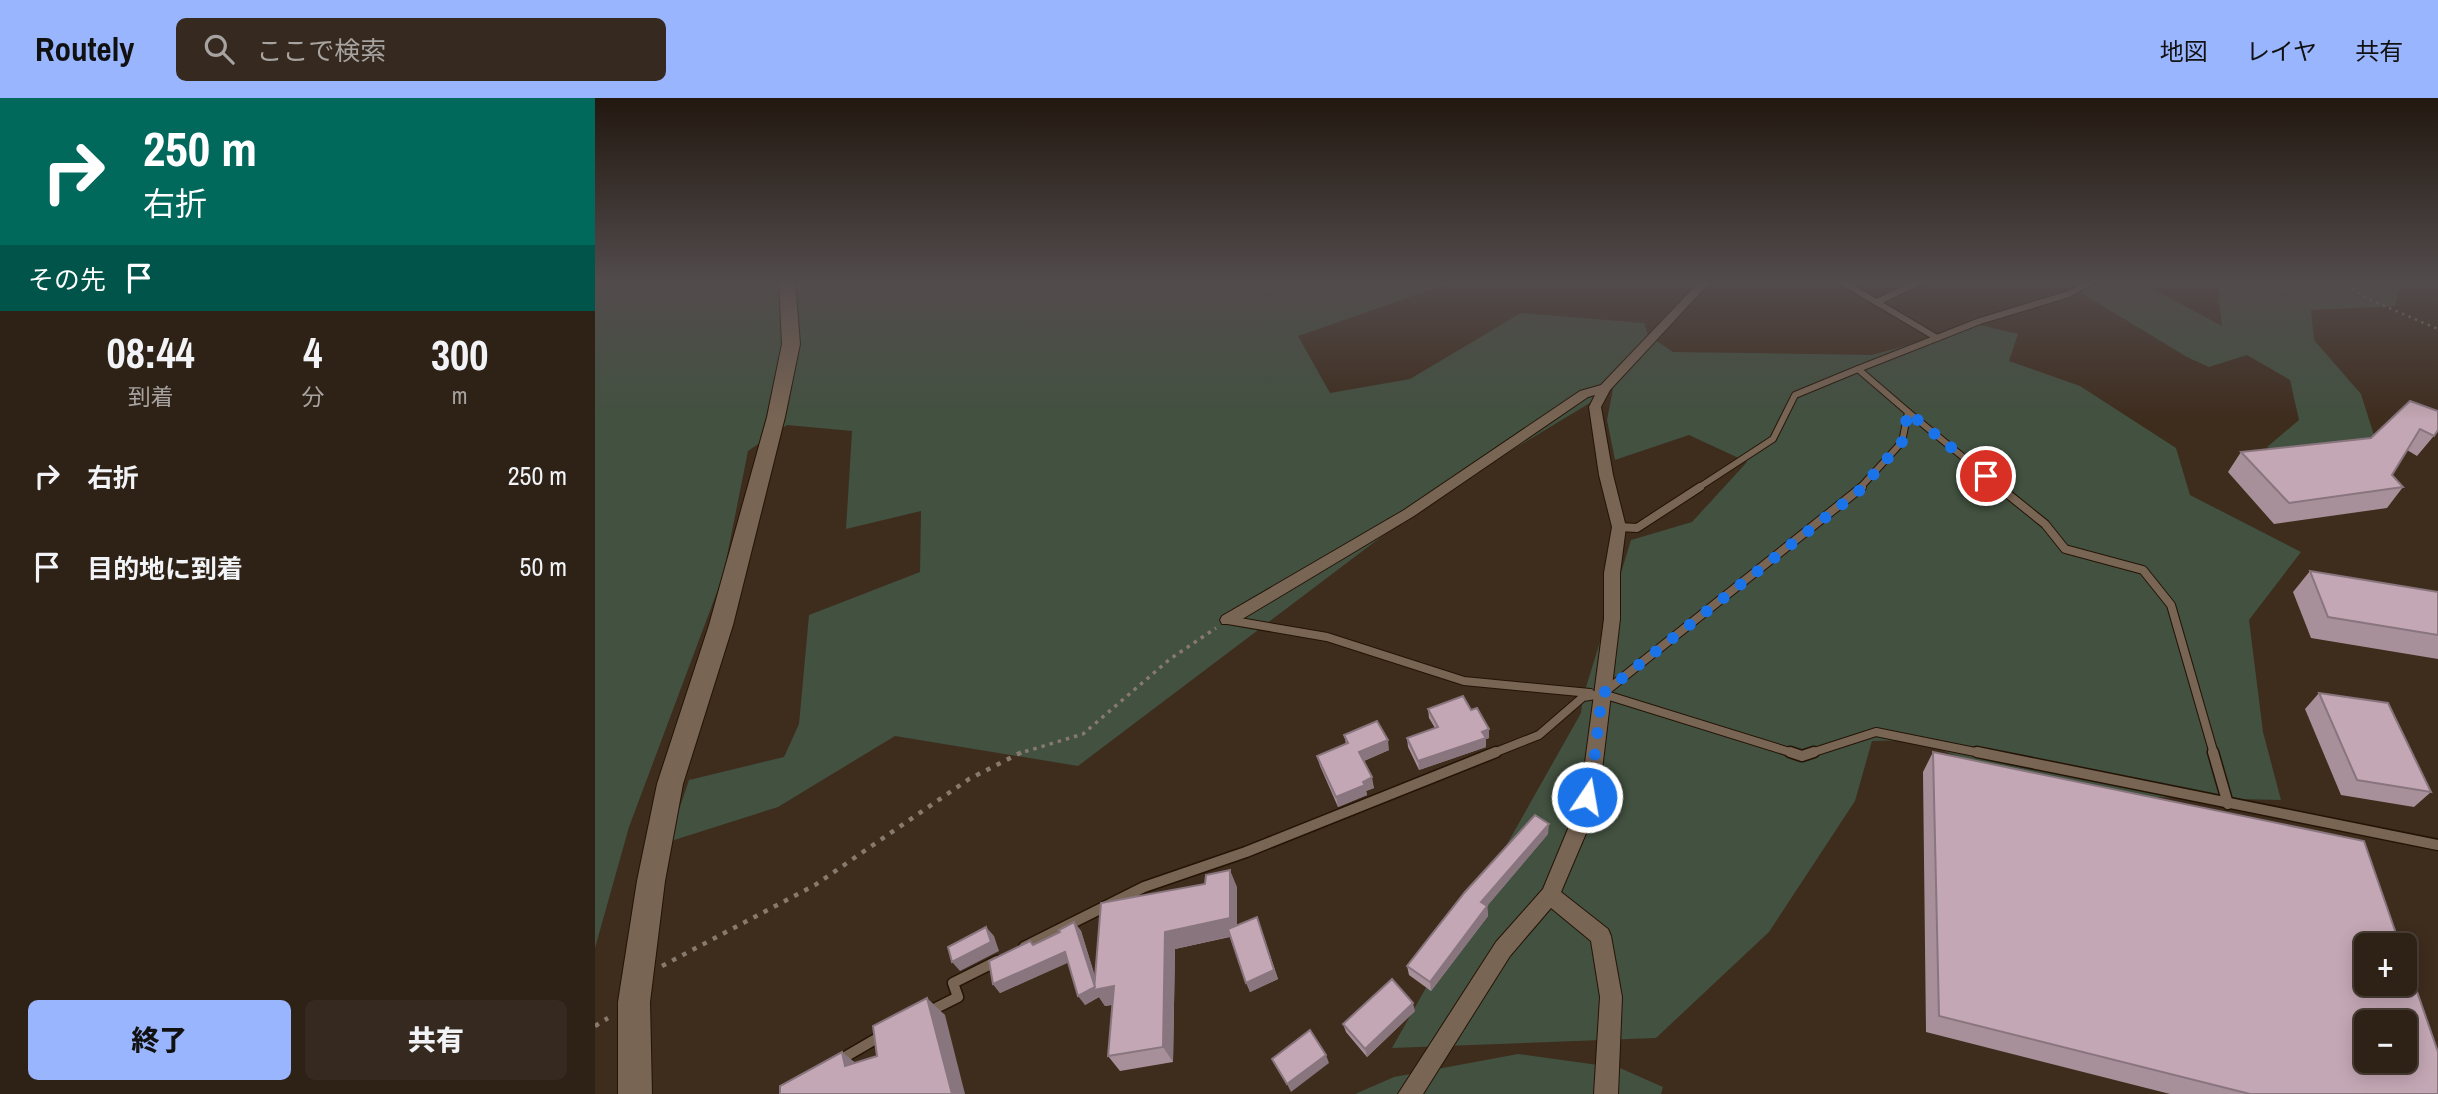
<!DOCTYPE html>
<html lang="ja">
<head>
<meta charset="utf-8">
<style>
  :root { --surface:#2e2116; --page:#36291f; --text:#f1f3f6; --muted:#a7a3a1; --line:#493e35; --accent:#99b5fd }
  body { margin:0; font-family:"Archivo Narrow","Noto Sans JP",sans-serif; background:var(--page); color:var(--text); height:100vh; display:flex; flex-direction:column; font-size:26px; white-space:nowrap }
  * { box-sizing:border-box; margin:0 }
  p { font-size:23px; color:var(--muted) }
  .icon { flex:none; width:38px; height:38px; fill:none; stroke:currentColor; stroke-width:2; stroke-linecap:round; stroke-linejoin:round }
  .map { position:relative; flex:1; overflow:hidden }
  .sheet { display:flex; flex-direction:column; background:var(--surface); width:595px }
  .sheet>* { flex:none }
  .banner { background:#00695c; color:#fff; overflow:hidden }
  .fabs { position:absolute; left:1759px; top:835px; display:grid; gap:14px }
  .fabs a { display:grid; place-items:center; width:63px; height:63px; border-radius:10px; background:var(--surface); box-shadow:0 4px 18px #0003,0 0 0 2px var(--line); font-size:35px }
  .pin { position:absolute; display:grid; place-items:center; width:60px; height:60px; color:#fff; margin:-30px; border:4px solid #fff; border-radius:50%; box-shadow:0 2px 7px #0007 }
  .me { position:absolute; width:77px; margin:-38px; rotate:12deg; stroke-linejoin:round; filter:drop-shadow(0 0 5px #0008) }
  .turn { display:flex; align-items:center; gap:24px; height:147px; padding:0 28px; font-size:32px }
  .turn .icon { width:91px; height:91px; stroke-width:2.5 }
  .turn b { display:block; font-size:49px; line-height:60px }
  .then { display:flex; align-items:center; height:66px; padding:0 28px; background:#0003; gap:14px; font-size:26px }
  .eta { display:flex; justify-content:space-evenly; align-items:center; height:119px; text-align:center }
  .eta b { font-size:42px; font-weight:800; line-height:49px }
  .action { display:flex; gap:14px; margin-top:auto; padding:14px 28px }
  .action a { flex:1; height:80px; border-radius:10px; background:var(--accent); color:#111; font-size:28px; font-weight:800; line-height:80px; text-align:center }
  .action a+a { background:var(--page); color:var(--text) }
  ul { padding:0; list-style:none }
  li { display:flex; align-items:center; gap:21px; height:91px; padding:0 28px }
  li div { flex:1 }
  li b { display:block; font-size:26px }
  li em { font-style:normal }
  header { display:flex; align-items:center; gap:42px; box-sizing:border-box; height:98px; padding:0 35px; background:var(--accent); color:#111 }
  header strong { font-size:33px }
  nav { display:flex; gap:38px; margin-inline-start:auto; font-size:24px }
  .search { width:490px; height:63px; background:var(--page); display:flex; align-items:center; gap:18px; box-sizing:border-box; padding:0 24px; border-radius:10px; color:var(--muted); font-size:26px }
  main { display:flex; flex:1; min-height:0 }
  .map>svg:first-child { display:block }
</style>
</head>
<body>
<header>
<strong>Routely</strong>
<div class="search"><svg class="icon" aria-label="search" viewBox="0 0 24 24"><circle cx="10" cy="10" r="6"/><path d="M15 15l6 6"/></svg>ここで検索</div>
<nav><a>地図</a><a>レイヤ</a><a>共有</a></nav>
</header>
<main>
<section class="sheet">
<div class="banner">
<div class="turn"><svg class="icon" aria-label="right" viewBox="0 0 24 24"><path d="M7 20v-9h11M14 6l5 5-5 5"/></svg><div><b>250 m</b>右折</div></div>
<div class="then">その先<svg class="icon" aria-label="arrive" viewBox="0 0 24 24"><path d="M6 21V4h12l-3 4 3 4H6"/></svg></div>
</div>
<div class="eta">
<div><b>08:44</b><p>到着</p></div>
<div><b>4</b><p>分</p></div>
<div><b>300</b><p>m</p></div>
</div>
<ul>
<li><svg class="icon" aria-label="right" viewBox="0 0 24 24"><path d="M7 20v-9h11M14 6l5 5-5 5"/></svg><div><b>右折</b></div><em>250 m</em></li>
<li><svg class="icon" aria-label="arrive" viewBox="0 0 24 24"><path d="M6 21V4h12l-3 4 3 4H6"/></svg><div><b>目的地に到着</b></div><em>50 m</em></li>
</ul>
<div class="action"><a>終了</a><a>共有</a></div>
</section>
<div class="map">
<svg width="1843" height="996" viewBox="0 0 1843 996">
  <rect width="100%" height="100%" fill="#3e2c1d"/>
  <g fill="#425140">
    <polygon points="11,182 864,182 703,238 735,295 815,281 926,215 1049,225 1053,237 1078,254 1277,257 1385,227 1423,236 1414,263 1485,288 1581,350 1595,397 1706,454 1654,522 1668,634 1686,702 1466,697 1319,642 1277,643 1260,703 1174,834 1061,940 797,950 986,615 988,599 1036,442 1097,424 1152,364 1094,337 1020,362 1012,322 1018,291 839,399 483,668 300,638 183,709 73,744 94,682 189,659 204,626 214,517 325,474 326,413 251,431 257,333 192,327 153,353 128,478 34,729 0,850 0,188"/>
    <polygon points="1502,182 1541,182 1627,228 1622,182 1806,182 1800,208 1716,212 1719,242 1766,296 1783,350 1696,362 1672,349 1704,322 1695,282 1652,257 1614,269 1592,259 1483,193"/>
    <polygon points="923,956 1025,970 1068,989 1066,996 760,996 799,979"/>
  </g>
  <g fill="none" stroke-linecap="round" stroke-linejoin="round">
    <defs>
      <g id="lane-far2">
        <polyline points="1244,182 1342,240"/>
        <polyline points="1282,204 1328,182"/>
        <polyline points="1263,271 1385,223 1474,196 1499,182"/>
        <polyline points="1313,314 1406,390"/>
        <polyline points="1103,390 1178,341 1200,297 1263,271 1313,314 1307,344 1265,390"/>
      </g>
      <g id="lane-far1">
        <polyline points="1404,389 1450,426 1470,451 1548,472 1576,507 1619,656"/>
        <polyline points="1024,429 1042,430 1105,389"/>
        <polyline points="633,522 732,539 869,583 995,595"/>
        <polyline points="1008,596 1201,656"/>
        <polyline points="896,656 944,637 988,599 1007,596 1267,389"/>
        <polyline points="1213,656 1281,634 1390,656"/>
      </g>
      <g id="lane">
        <polyline points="1195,654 1207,658 1219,654"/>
        <polyline points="1382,654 1843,747"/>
        <polyline points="1618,654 1633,706"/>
        <polyline points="429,849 549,789 651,754 901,654"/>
        <polyline points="335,913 363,899 358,885 402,863"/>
        <polyline points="243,963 286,938"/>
      </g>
      <polygon id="street" points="1106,182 1117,182 1015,292 1006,309 1018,377 1031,429 1025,475 1025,521 1007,672 995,726 966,794 1013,831 1016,838 1027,899 1023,996 999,996 1005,899 996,843 956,810 915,858 828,996 803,996 901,844 948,791 975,726 989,672 1009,521 1009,475 1017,429 1004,377 994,309 1000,297 993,299 819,418 639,526 627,526 625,522 627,518 809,412 985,293 1006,287"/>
      <polygon id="secondary" points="184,182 200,182 205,246 190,319 138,527 88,686 70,783 55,904 57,996 23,996 23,904 42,783 62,686 114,527 172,319 187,246"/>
    </defs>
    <use href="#lane-far2" stroke="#241406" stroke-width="8"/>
    <use href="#lane-far1" stroke="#241406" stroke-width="10"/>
    <use href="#lane" stroke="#241406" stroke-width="13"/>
    <use href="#street" stroke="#241406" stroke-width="2"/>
    <use href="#secondary" stroke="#241406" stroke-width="2"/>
    <polyline stroke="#88796d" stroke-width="2.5" stroke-dasharray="2.5 4.5" stroke-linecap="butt" points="1746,182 1771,200 1843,231"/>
    <polyline stroke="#88796d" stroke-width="3.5" stroke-dasharray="3.5 5" stroke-linecap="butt" points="422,656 488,636 575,561 621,530"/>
    <g stroke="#88796d" stroke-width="4.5" stroke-dasharray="4.5 7" stroke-linecap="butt">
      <polyline points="67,868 220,787 374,681 427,654"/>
      <polyline points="0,928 13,920"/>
    </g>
    <use href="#lane-far2" stroke="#796554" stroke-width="6"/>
    <use href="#lane-far1" stroke="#796554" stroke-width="8"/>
    <use href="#lane" stroke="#796554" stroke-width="10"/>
    <use href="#street" fill="#796554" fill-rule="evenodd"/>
    <use href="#secondary" fill="#796554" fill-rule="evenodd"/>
  </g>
  <g fill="#a8909b">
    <polygon points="1815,303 1843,333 1822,358 1812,352 1797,377 1808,389 1792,410 1679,426 1633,374 1646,354 1776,340"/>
    <polygon points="1715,473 1843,494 1843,561 1716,540 1698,494"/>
    <polygon points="1724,595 1836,694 1819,709 1746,697 1710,611"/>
    <polygon points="833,611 894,640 891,641 891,649 824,672 813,649 812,640 840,630 834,620"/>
    <polygon points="749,637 794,652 769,663 779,690 771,693 772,697 743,709 725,668 722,658 751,646"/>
    <polygon points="1338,654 1843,996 1575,996 1331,934 1328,674"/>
    <polygon points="953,736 892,808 893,818 836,893 814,877 812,868"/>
    <polygon points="642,789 642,827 662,819 683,881 655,894 635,839 580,851 578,964 525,973 513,958 517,907 510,908 504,899 490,907 473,864 405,895 398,886 438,847 465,834 479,824 486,833 500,879"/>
    <polygon points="820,913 772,959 751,934 748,926"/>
  </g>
  <g fill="#88757e">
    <polygon points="894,631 894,640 891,641 891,649 824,672 823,663"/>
    <polygon points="793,642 794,652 766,664 764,654"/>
    <polygon points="777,679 779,690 771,693 772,697 743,709 741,699"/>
    <polygon points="954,726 953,736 887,814 886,804"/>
    <polygon points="635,772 642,789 642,837 580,851 578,964 568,949 570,834"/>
    <polygon points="892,808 893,818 836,893 835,884"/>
    <polygon points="662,819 683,881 655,894 651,885"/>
    <polygon points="479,824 486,833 504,891 519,888 530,904 510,908 504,899 490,907 483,898"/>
    <polygon points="391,829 399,838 404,853 365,873 357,864"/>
    <polygon points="470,854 477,863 405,895 398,886"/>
    <polygon points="332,900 350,917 370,996 357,996"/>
    <polygon points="818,905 820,913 772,959 770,951"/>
    <polygon points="247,954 267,970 250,968"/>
    <polygon points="731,957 734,965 696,994 692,986"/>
  </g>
  <g fill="#c3a7b4" stroke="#88757e" stroke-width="2" fill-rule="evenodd">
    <polygon points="1815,303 1843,313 1843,332 1839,338 1825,331 1797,377 1808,389 1694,405 1646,354 1776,340"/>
    <polygon points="1715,473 1843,494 1843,537 1733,519"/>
    <polygon points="1724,595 1793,605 1836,694 1762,682"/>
    <polygon points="868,598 876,612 882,610 894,631 887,634 891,640 823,663 812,640 843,629 833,611"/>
    <polygon points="782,623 793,642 764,654 777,679 768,684 770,687 741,699 722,658 753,645 749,637"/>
    <path d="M1338,654L1769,743L1805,847H1771V886H1810V859L1843,954V996H1655L1344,918ZM1771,924H1810V962H1771Z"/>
    <polygon points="940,717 954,726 886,804 892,808 835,884 812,868 870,794"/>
    <polygon points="635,772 635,820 570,834 568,949 513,958 519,888 499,892 506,805 610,786 611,777"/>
    <polygon points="662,819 679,872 651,885 633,831"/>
    <polygon points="479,824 500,889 483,898 470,854 398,886 394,863 435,843 438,847 465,834 464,832"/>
    <polygon points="391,829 396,844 357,864 353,849"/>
    <polygon points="797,881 818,905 770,951 748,926"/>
    <polygon points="332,900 357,996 185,996 185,988 247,954 250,968 282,958 278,928"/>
    <polygon points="715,932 731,957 692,986 677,961"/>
  </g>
  <linearGradient id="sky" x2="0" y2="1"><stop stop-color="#221810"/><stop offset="0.57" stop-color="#524b4c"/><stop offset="1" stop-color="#524b4c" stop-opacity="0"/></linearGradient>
  <rect width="1843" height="322" fill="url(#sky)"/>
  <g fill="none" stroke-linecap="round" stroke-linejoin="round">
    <polyline stroke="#1a73e8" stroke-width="12" stroke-dasharray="0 21.6" points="992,699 998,672 1007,596 1264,393 1307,344 1313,314 1391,378"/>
  </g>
</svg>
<div class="fabs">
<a>+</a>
<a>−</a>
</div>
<div class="pin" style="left:1391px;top:378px;background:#d93025"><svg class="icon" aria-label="arrive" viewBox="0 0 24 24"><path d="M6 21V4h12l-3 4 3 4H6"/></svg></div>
<svg class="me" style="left:992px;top:699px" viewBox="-20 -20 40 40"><circle r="17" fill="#1a73e8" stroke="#fff" stroke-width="3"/><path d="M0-11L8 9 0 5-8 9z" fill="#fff"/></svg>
</div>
</main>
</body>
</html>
